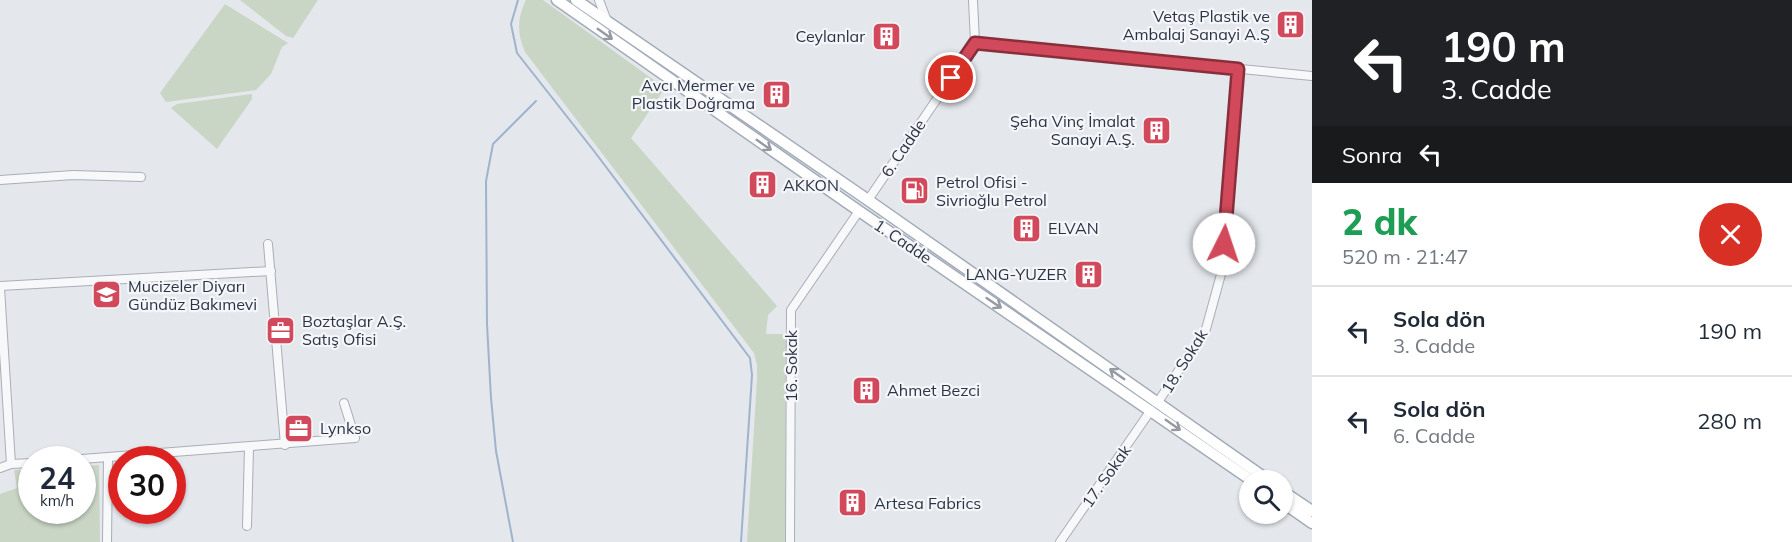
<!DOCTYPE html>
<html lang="tr">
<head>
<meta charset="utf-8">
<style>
  :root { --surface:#fff; --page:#f2f2f3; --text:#1f2937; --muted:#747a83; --line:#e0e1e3 }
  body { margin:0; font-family:Mulish,sans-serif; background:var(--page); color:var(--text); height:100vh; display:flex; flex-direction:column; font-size:22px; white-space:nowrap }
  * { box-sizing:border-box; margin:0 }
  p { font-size:20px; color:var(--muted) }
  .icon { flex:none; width:33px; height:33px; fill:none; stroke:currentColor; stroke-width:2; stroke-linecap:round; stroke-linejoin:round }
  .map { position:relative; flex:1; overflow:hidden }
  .details { display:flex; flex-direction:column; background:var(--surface); width:480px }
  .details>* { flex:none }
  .hud { background:#202124; color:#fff; overflow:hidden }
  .fabs { position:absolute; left:1239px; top:470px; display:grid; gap:12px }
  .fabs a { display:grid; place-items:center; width:54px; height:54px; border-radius:50%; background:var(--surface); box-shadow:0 2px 4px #0004; font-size:30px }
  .speed { position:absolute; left:18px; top:446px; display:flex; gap:12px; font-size:30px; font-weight:700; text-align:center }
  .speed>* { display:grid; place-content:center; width:78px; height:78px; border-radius:50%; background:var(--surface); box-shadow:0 2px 4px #0004; line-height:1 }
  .speed small { font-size:15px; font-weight:400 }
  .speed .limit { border:9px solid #d22; background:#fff; color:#111 }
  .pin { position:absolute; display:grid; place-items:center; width:51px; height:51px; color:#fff; margin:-26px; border:3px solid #fff; border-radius:50%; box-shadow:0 2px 6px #0007 }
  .me { position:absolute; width:66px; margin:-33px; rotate:4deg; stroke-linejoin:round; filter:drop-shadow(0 0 4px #0008) }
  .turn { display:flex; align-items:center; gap:21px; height:126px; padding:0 30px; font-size:27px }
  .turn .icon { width:78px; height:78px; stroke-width:2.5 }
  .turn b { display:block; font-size:42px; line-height:51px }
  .then { display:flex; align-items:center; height:57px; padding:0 30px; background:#0003; gap:12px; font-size:22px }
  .round { display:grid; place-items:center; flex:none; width:63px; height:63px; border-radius:32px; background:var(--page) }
  .overview { display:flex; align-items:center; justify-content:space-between; height:102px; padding:0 30px }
  h1 { font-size:36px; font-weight:800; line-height:45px; color:#1e9e55 }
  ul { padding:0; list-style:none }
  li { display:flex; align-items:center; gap:18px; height:90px; padding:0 30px; border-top:2px solid var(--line) }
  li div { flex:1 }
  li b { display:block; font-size:22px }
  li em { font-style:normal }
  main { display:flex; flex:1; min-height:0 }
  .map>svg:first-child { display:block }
</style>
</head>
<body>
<main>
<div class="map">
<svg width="1312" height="542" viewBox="0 0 1312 542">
  <rect width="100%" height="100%" fill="#e4e7ec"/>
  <g fill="#c9d6c5">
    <polygon points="240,0 318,0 293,38 286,36"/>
    <path d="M526,0H543L665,88L631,138L777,306L768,315L766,334H786L785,542H747L757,379V365L754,353L525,52C517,33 517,19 526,0Z"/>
    <polygon points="225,4 288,43 282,47 271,74 256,90 166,102 160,93"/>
    <polygon points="252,94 252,99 217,149 171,108 177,104"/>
    <polygon points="99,465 100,542 0,542 0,494 17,488 14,470 31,469 32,510 82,510 83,466"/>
  </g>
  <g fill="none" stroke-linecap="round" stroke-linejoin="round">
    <g stroke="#9fb4cc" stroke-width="2">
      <polyline points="518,0 511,24 517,53 594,151 750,358 752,375 741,542"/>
      <polyline points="513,542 496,451 491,398 487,324 486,181 493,144 536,101"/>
    </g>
    <defs>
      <g id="minor">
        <polyline points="599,0 607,21"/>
        <polyline points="975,43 1312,76"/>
        <polyline points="0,180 73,175 141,177"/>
        <polyline points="868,200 975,43 973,0"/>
        <polyline points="268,244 285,445"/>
        <polyline points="0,286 271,271"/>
        <polyline points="0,288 11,464"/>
        <polyline points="1158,402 1206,329 1223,267 1238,69"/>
        <polyline points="82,459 355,438 344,403"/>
        <polyline points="0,468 11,464 32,463"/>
        <polyline points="247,526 249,448"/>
        <polyline points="107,542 108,458"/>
        <polyline points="790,542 791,310 859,211"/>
        <polyline points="1060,542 1151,410"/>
      </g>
      <g id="major">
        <polyline points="557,0 859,211 1251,480"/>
        <polyline points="576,0 868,200 1268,480"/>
        <polyline points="1282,491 1312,511"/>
        <polyline points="1282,502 1312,523"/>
      </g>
    </defs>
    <use href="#minor" stroke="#a9aeb7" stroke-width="10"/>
    <use href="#major" stroke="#a3abb8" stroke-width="13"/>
    <use href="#minor" stroke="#f7f8fa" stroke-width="8"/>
    <use href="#major" stroke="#fff" stroke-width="10"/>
  </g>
  <defs><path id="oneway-shaft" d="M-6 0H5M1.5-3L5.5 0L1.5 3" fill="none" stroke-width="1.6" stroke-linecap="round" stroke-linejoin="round" transform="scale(1.5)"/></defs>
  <g stroke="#959aa2">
    <use href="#oneway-shaft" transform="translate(605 34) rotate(35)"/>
    <use href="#oneway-shaft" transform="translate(764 145) rotate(35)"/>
    <use href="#oneway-shaft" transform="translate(994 303) rotate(34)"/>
    <use href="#oneway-shaft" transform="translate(1117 374) rotate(-145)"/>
    <use href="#oneway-shaft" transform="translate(1173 425) rotate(35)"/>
  </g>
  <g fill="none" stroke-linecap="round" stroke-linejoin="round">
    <defs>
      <polyline id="route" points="951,78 975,43 1238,69 1224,244"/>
    </defs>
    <use href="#route" stroke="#882f3b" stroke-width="15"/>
    <use href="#route" stroke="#d1495b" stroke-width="10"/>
  </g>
  <defs>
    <symbol id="building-square" viewBox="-11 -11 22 22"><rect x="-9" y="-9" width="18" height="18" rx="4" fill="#d1495b" stroke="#f4f6f9"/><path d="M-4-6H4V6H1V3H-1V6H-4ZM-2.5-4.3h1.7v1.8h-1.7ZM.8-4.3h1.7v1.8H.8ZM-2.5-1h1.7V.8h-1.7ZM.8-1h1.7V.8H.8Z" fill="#fff"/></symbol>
    <symbol id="fuel-square" viewBox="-11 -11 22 22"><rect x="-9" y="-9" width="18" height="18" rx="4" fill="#d1495b" stroke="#f4f6f9"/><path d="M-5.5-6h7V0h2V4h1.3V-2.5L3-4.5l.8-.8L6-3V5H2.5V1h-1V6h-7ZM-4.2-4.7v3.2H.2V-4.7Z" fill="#fff"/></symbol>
    <symbol id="school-square" viewBox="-11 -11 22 22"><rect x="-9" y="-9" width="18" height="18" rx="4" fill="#d1495b" stroke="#f4f6f9"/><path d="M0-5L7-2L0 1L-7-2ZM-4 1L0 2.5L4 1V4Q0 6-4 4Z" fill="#fff"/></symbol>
    <symbol id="office-square" viewBox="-11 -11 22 22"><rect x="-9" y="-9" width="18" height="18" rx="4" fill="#d1495b" stroke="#f4f6f9"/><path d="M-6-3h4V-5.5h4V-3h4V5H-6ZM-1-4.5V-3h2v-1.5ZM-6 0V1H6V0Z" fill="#fff"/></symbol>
  </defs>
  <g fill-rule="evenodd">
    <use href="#building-square" x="1274" y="8" width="33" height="33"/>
    <use href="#building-square" x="870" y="20" width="33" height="33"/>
    <use href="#building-square" x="760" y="78" width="33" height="33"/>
    <use href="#building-square" x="1140" y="114" width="33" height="33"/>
    <use href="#building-square" x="746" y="168" width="33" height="33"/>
    <use href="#fuel-square" x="898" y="174" width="33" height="33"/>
    <use href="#building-square" x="1010" y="212" width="33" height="33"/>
    <use href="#building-square" x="1072" y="258" width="33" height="33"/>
    <use href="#school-square" x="90" y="278" width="33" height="33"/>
    <use href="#office-square" x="264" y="314" width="33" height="33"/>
    <use href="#building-square" x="850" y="374" width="33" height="33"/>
    <use href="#office-square" x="282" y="412" width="33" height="33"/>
    <use href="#building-square" x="836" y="486" width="33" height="33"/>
  </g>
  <g text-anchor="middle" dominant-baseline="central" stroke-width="4.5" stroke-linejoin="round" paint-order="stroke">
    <g font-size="16" fill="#2b3445" stroke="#f4f6f9" text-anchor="start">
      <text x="1270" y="16" text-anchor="end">Vetaş Plastik ve<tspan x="1270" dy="18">Ambalaj Sanayi A.Ş</tspan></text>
      <text x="865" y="36" text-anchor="end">Ceylanlar</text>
      <text x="755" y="85" text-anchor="end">Avcı Mermer ve<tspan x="755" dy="18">Plastik Doğrama</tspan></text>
      <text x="1135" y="121" text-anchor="end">Şeha Vinç İmalat<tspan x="1135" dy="18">Sanayi A.Ş.</tspan></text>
      <text x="936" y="182">Petrol Ofisi -<tspan x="936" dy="18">Sivrioğlu Petrol</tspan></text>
      <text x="783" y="185">AKKON</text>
      <text x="1048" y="228">ELVAN</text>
      <text x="1067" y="274" text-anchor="end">LANG-YUZER</text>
      <text x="128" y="286">Mucizeler Diyarı<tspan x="128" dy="18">Gündüz Bakımevi</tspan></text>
      <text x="302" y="321">Boztaşlar A.Ş.<tspan x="302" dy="18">Satış Ofisi</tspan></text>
      <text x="887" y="390">Ahmet Bezci</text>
      <text x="320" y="428">Lynkso</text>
      <text x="874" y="503">Artesa Fabrics</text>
    </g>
    <g font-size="16" fill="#2b3445" stroke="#f4f6f9">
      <text transform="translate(903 148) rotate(-56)">6. Cadde</text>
      <text transform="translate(903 241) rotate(34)">1. Cadde</text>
      <text transform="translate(1184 361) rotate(-58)">18. Sokak</text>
      <text transform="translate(791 366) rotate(-90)">16. Sokak</text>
      <text transform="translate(1106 476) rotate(-55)">17. Sokak</text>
    </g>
  </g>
</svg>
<div class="fabs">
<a><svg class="icon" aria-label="search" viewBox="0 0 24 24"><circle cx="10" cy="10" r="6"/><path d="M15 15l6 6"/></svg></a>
</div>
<div class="speed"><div>24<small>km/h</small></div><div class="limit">30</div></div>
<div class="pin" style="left:951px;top:78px;background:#d93025"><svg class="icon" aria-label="arrive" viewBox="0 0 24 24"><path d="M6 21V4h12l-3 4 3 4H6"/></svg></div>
<svg class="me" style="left:1224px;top:244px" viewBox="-20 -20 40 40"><circle r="19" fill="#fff"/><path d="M0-13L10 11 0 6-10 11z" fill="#d1495b"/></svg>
</div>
<section class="details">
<div class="hud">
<div class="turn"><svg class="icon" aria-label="left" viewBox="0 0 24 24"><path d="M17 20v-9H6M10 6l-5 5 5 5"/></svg><div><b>190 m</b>3. Cadde</div></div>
<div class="then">Sonra<svg class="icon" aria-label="left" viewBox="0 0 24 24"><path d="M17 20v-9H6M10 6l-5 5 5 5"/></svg></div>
</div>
<div class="overview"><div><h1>2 dk</h1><p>520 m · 21:47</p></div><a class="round" style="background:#d93025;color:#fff"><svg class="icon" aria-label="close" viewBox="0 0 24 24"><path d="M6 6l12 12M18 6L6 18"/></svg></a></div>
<ul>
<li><svg class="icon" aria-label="left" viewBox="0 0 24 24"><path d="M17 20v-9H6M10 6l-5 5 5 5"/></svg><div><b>Sola dön</b><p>3. Cadde</p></div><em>190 m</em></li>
<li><svg class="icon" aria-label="left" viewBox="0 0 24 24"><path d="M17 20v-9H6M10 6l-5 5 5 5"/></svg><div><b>Sola dön</b><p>6. Cadde</p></div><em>280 m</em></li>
</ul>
</section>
</main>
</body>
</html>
